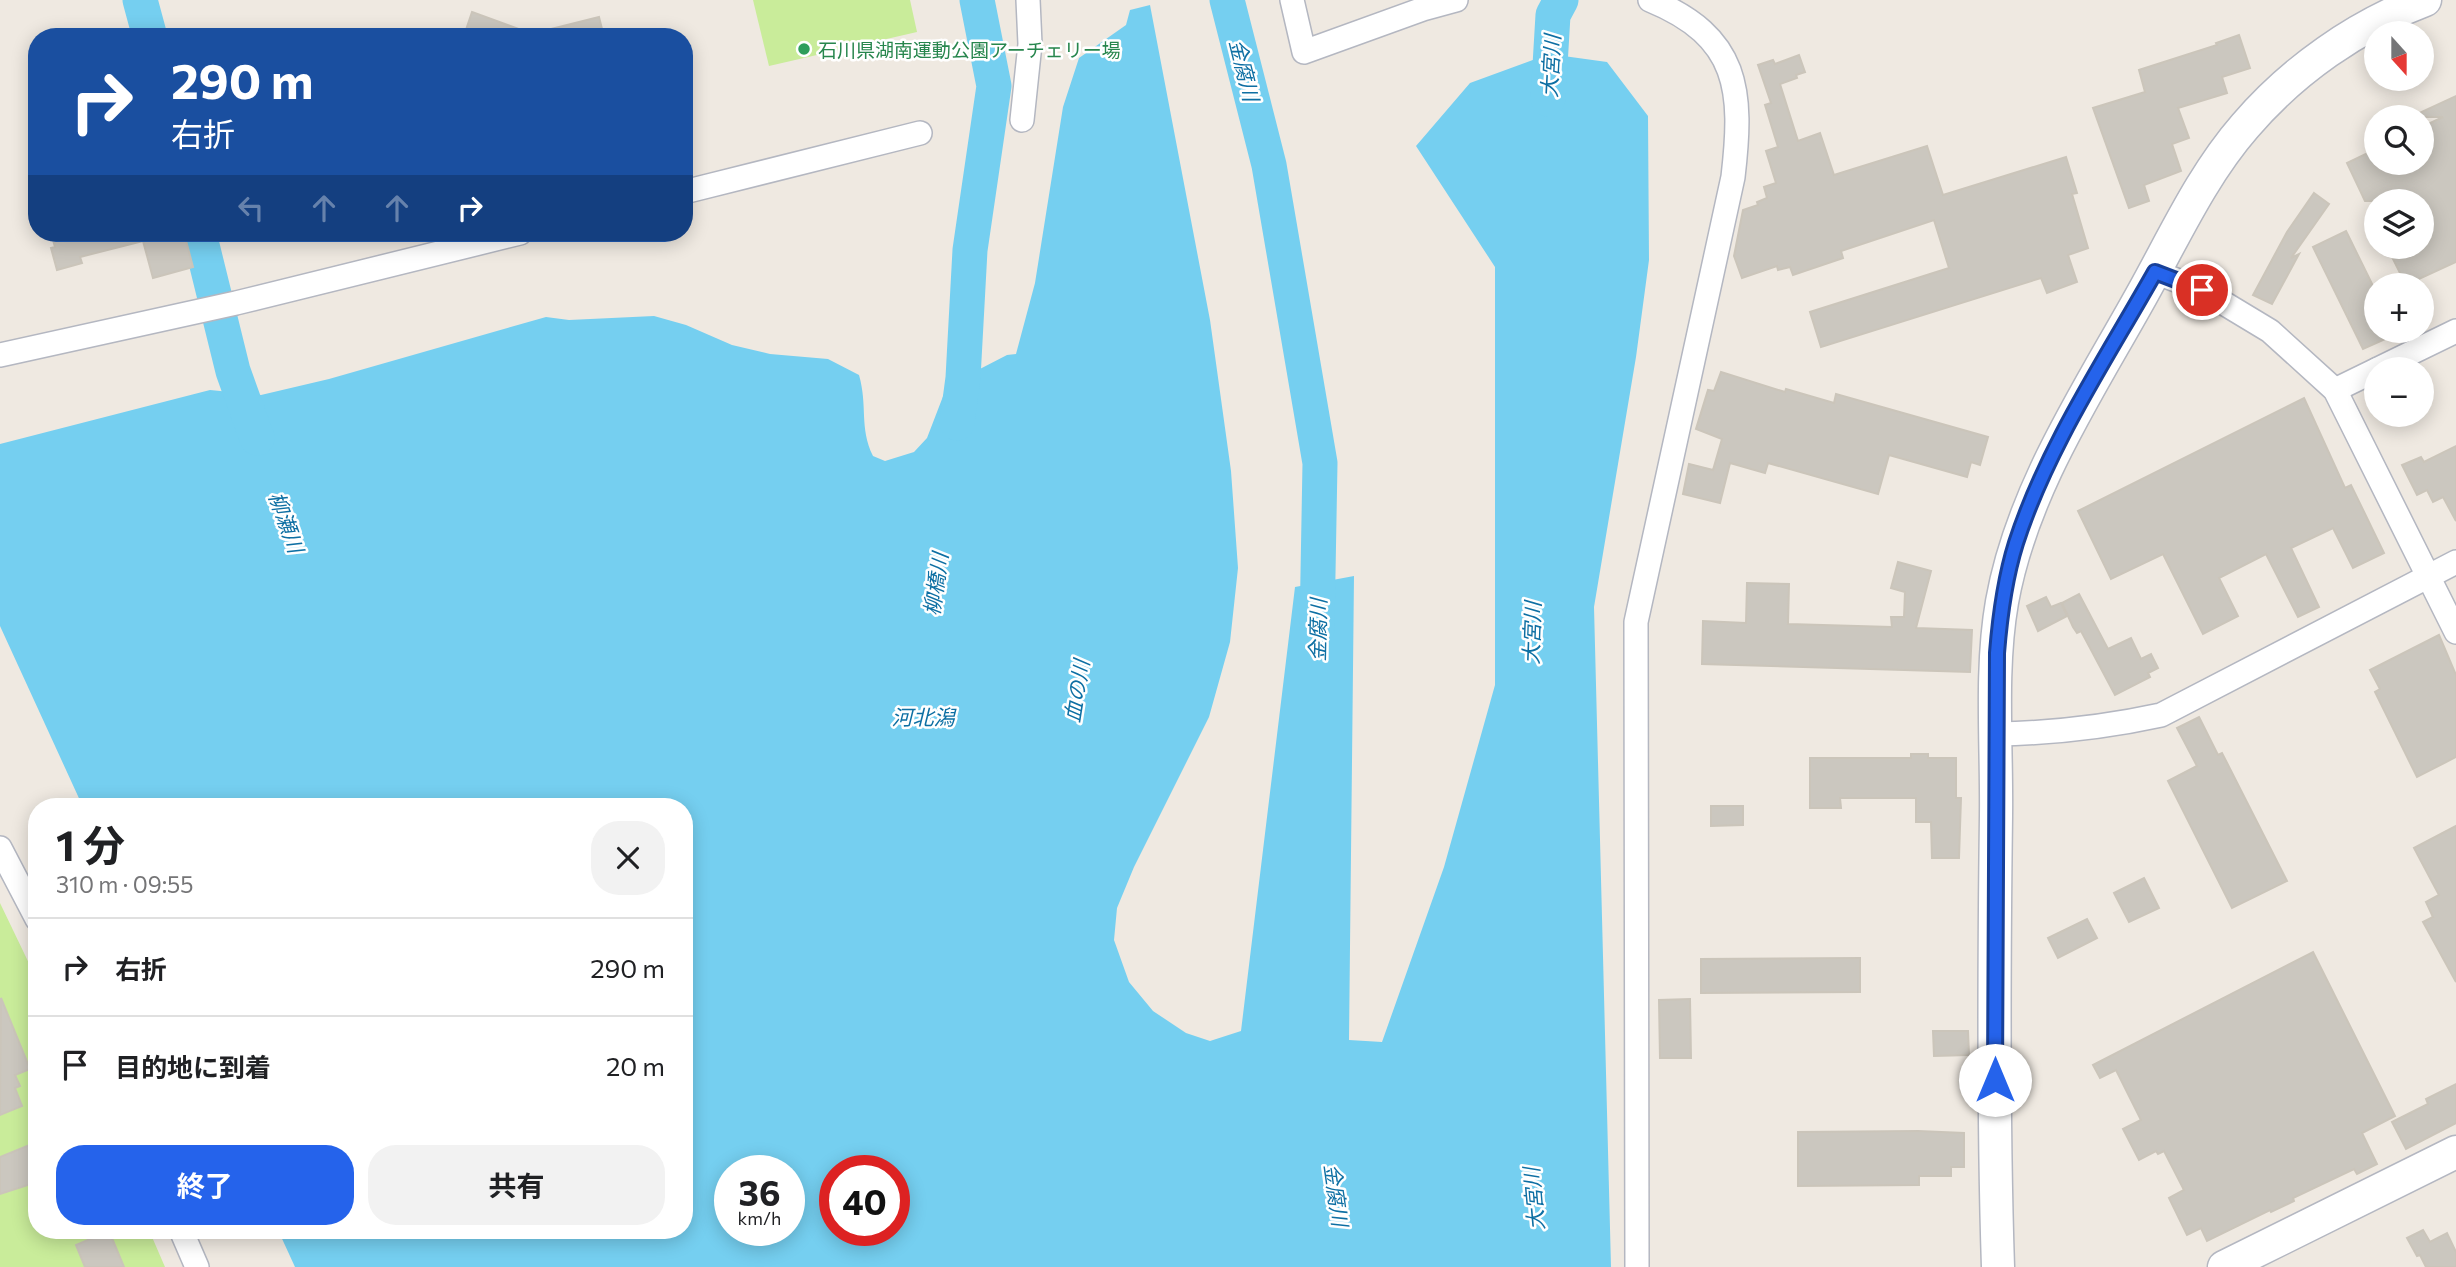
<!DOCTYPE html>
<html lang="ja">
<head>
<meta charset="utf-8">
<style>
  :root { --surface:#fff; --page:#f2f2f2; --text:#202124; --muted:#757577; --line:#e0e0e0; --accent:#2563eb }
  body { margin:0; font-family:Commissioner,"Noto Sans JP",sans-serif; background:var(--page); color:var(--text); height:100vh; display:flex; flex-direction:column; font-size:26px; white-space:nowrap }
  * { box-sizing:border-box; margin:0 }
  p { font-size:23px; color:var(--muted) }
  .icon { flex:none; width:38px; height:38px; fill:none; stroke:currentColor; stroke-width:2; stroke-linecap:round; stroke-linejoin:round }
  .map { position:relative; flex:1; overflow:hidden }
  .drawer { position:absolute; left:28px; top:798px; width:665px; height:441px; display:flex; flex-direction:column; background:var(--surface); border-radius:28px; box-shadow:0 4px 18px #0003 }
  .drawer>* { flex:none }
  .guide { position:absolute; left:28px; top:28px; width:665px; height:214px; border-radius:28px; box-shadow:0 4px 18px #0003; background:#1a4fa0; color:#fff; overflow:hidden }
  .needle { width:46px; rotate:159deg }
  .tools { position:absolute; left:2364px; top:21px; display:grid; gap:14px }
  .tools a { display:grid; place-items:center; width:70px; height:70px; border-radius:50%; background:var(--surface); box-shadow:0 4px 18px #0003; font-size:35px }
  .speed { position:absolute; left:714px; top:1155px; display:flex; gap:14px; font-size:35px; font-weight:700; text-align:center }
  .speed>* { display:grid; place-content:center; width:91px; height:91px; border-radius:50%; background:var(--surface); box-shadow:0 4px 18px #0003; line-height:1 }
  .speed small { font-size:18px; font-weight:400 }
  .speed .limit { border:10px solid #d22; background:#fff; color:#111 }
  .pin { position:absolute; display:grid; place-items:center; width:60px; height:60px; color:#fff; margin:-30px; border:4px solid #fff; border-radius:50%; box-shadow:0 2px 7px #0007 }
  .me { position:absolute; width:77px; margin:-38px; rotate:0deg; stroke-linejoin:round; filter:drop-shadow(0 0 5px #0008) }
  .turn { display:flex; align-items:center; gap:24px; height:147px; padding:0 28px; font-size:32px }
  .turn .icon { width:91px; height:91px; stroke-width:2.5 }
  .turn b { display:block; font-size:49px; line-height:60px }
  .lanes { display:flex; align-items:center; height:66px; padding:0 28px; background:#0003; justify-content:center; gap:35px; direction:ltr }
  .lanes .off { opacity:.35 }
  .round { display:grid; place-items:center; flex:none; width:74px; height:74px; border-radius:28px; background:var(--page) }
  .headline { display:flex; align-items:center; justify-content:space-between; height:119px; padding:0 28px }
  h1 { font-size:42px; font-weight:700; line-height:52px }
  .primary-button { display:flex; gap:14px; margin-top:auto; padding:14px 28px }
  .primary-button a { flex:1; height:80px; border-radius:28px; background:var(--accent); color:#fff; font-size:28px; font-weight:700; line-height:80px; text-align:center }
  .primary-button a+a { background:var(--page); color:var(--text) }
  ul { padding:0; list-style:none }
  li { display:flex; align-items:center; gap:21px; height:98px; padding:0 28px; border-top:2px solid var(--line) }
  li div { flex:1 }
  li b { display:block; font-size:26px }
  li em { font-style:normal }
  .map>svg:first-child { display:block }
</style>
</head>
<body>
<div class="map">
<svg width="2456" height="1267" viewBox="0 0 2456 1267">
  <rect width="100%" height="100%" fill="#efe9e1"/>
  <g fill="#c9ec9a">
    <polygon points="753,0 910,0 917,32 769,66"/>
    <polygon points="0,903 37,980 37,1230 149,1230 165,1267 0,1267"/>
  </g>
  <path fill="#75cff0" fill-rule="evenodd" d="M1150,5L1210,320L1231,471L1238,568L1230,642L1209,717L1134,867L1117,908L1114,940L1129,982L1153,1011L1186,1033L1210,1041L1241,1031L1295,587L1354,576L1349,1040L1382,1042L1444,867L1495,685V267L1416,146L1470,83L1549,54L1607,62L1648,116L1649,260L1636,357L1594,607L1611,1267H295L278,1230H684V807H83L0,626V444L210,390L261,395L329,379L546,317L569,320L654,316L686,325L732,345L770,354L828,359L859,375C868,407 859,427 873,456L885,461L914,452L927,438L947,386L1007,355L1016,354L1035,283L1063,107L1079,58L1126,25L1130,10ZM730,1171H789V1230H730ZM835,1171H894V1230H835Z"/>
  <g fill="none" stroke-linecap="round" stroke-linejoin="round">
    <g stroke="#75cff0" stroke-width="35">
      <polyline points="140,0 150,37"/>
      <polyline points="1227,0 1269,165 1320,463 1317,629"/>
      <polyline points="1548,99 1553,15 1561,0"/>
      <polyline points="199,233 233,371 257,438"/>
      <polyline points="957,423 963,378 970,250 994,86 977,0"/>
    </g>
  </g>
  <g fill="#cbc7bf" stroke="#cbc5ba" stroke-width="2">
    <polygon points="472,12 535,35 534,37 476,37 465,33"/>
    <polygon points="599,17 604,37 544,37 543,31"/>
    <polygon points="2239,35 2250,68 2222,77 2227,93 2178,108 2189,138 2172,144 2181,171 2144,185 2149,201 2129,208 2093,108 2145,92 2139,70 2217,45 2216,43"/>
    <polygon points="1799,55 1805,72 1796,75 1797,78 1780,84 1798,141 1820,133 1834,175 1927,146 1943,195 2066,157 2077,193 2072,194 2088,248 2068,255 2077,282 2047,293 2041,278 1821,347 1810,312 1949,268 1934,220 1841,251 1843,258 1793,275 1790,267 1778,270 1777,266 1742,278 1734,256 1743,210 1758,205 1757,202 1767,198 1764,187 1776,183 1766,151 1778,147 1765,105 1771,103 1758,65 1773,60 1775,64"/>
    <polygon points="2456,96 2456,262 2406,285 2387,247 2422,247 2422,201 2365,201 2347,163 2376,149 2376,163 2422,163 2422,127 2443,117 2411,117"/>
    <polygon points="2314,193 2329,204 2291,258 2299,254 2272,304 2253,295 2287,232"/>
    <polygon points="2346,231 2376,292 2376,331 2403,331 2363,349 2313,247"/>
    <polygon points="51,233 184,233 193,267 153,278 143,241 80,257 82,263 57,270 51,248 55,247"/>
    <polygon points="1721,372 1785,392 1786,389 1834,403 1836,394 1988,437 1980,465 1971,462 1967,477 1889,455 1878,494 1768,463 1765,473 1730,463 1720,503 1683,494 1689,464 1713,470 1722,439 1696,429 1708,390 1714,391"/>
    <polygon points="2304,398 2345,488 2351,485 2384,553 2353,568 2333,528 2291,548 2319,607 2298,617 2266,554 2219,578 2238,616 2203,634 2163,554 2111,579 2078,511"/>
    <polygon points="2456,446 2456,521 2443,497 2433,502 2427,490 2417,495 2402,465 2421,457 2424,462"/>
    <polygon points="1898,562 1931,571 1916,628 1972,630 1970,672 1702,664 1703,621 1746,623 1747,583 1789,584 1788,624 1892,627 1891,617 1904,617 1905,592 1891,588"/>
    <polygon points="2079,594 2108,649 2131,638 2141,659 2151,654 2158,668 2148,673 2150,677 2115,695 2081,631 2077,633 2073,627 2062,603"/>
    <polygon points="2046,597 2051,607 2061,603 2067,616 2038,631 2027,606"/>
    <polygon points="2439,635 2456,675 2456,757 2417,777 2375,692 2380,689 2370,670"/>
    <polygon points="2199,717 2218,755 2222,753 2287,881 2232,908 2168,781 2197,766 2177,728"/>
    <polygon points="1911,754 1928,754 1928,758 1956,758 1956,798 1961,798 1959,858 1932,858 1931,822 1916,822 1916,798 1840,798 1841,808 1810,808 1810,758 1911,758"/>
    <polygon points="1711,806 1743,806 1743,825 1711,826"/>
    <polygon points="2456,826 2456,982 2423,922 2433,917 2426,902 2439,895 2414,848"/>
    <polygon points="2144,878 2159,908 2129,922 2114,893"/>
    <polygon points="2087,919 2097,938 2058,958 2048,938"/>
    <polygon points="2313,952 2395,1116 2362,1133 2377,1164 2357,1174 2354,1169 2293,1198 2294,1201 2271,1212 2270,1210 2207,1241 2201,1228 2187,1235 2169,1198 2184,1190 2164,1151 2158,1154 2156,1151 2139,1160 2123,1129 2141,1120 2116,1070 2100,1078 2093,1065"/>
    <polygon points="1860,958 1860,992 1701,993 1701,959"/>
    <polygon points="1,998 30,1069 15,1075 20,1086 15,1088 22,1106 0,1115"/>
    <polygon points="1690,999 1691,1058 1660,1058 1659,1000"/>
    <polygon points="1933,1031 1968,1031 1969,1055 1934,1056"/>
    <polygon points="2456,1084 2456,1123 2406,1149 2392,1122 2428,1104 2426,1099"/>
    <polygon points="1918,1131 1964,1133 1964,1167 1951,1167 1951,1176 1919,1176 1919,1185 1798,1186 1798,1132"/>
    <polygon points="37,1142 37,1182 0,1194 0,1157"/>
    <polygon points="2423,1230 2430,1242 2447,1233 2456,1252 2456,1267 2426,1267 2420,1255 2417,1256 2407,1238"/>
    <polygon points="109,1231 124,1267 85,1267 76,1245"/>
  </g>
  <g fill="none" stroke-linecap="round" stroke-linejoin="round">
    <defs>
      <g id="street">
        <polyline points="1292,0 1304,52 1423,9 1456,0"/>
        <polyline points="1022,120 1030,44 1028,0"/>
        <polyline points="684,192 920,133"/>
        <polyline points="2155,272 2202,290 2270,331 2335,390 2456,632"/>
        <polyline points="0,355 236,303 520,233"/>
        <polyline points="2378,369 2456,331"/>
        <polyline points="2335,390 2376,370"/>
        <path d="M1997,734C2053,733 2106,727 2161,715L2456,562"/>
        <polyline points="0,848 37,919"/>
        <polyline points="181,1230 197,1267"/>
        <path d="M1637,1267L1636,622L1733,177C1743,91 1740,37 1650,0"/>
      </g>
      <g id="secondary">
        <path d="M1998,1267C1993,1117 1994,966 1996,816C1997,747 1990,670 2002,602C2022,489 2090,389 2144,291C2175,235 2203,174 2245,126C2292,71 2357,25 2425,0"/>
        <polyline points="2224,1267 2456,1152"/>
      </g>
    </defs>
    <use href="#street" stroke="#b4b7c1" stroke-width="26"/>
    <use href="#secondary" stroke="#b4b7c1" stroke-width="35"/>
    <use href="#street" stroke="#fff" stroke-width="23"/>
    <use href="#secondary" stroke="#fff" stroke-width="32"/>
  </g>
  <g fill="none" stroke-linecap="round" stroke-linejoin="round">
    <defs>
      <path id="route" d="M1995,1080L1997,653C2000,615 2005,578 2016,543C2047,447 2106,359 2155,272L2202,290"/>
    </defs>
    <use href="#route" stroke="#184099" stroke-width="18"/>
    <use href="#route" stroke="#2563eb" stroke-width="12"/>
  </g>
  <circle fill="#2e9e5b" stroke="#fff" stroke-width="2.5" cx="804" cy="49" r="7"/>
  <g text-anchor="middle" dominant-baseline="central" stroke-width="5" stroke-linejoin="round" paint-order="stroke">
    <g font-size="19" fill="#27864d" stroke="#fff" text-anchor="start">
      <text x="818" y="49">石川県湖南運動公園アーチェリー場</text>
    </g>
    <g font-size="21" font-style="italic" fill="#0d6fa3" stroke="#fff">
      <text transform="translate(1550 66) rotate(-87)">大宮川</text>
      <text transform="translate(1245 70) rotate(76)">金腐川</text>
      <text transform="translate(287 522) rotate(70)">柳瀬川</text>
      <text transform="translate(935 584) rotate(-82)">柳橋川</text>
      <text transform="translate(1317 630) rotate(-89)">金腐川</text>
      <text transform="translate(1531 633) rotate(-88)">大宮川</text>
      <text transform="translate(1076 691) rotate(-81)">血の川</text>
      <text x="923" y="716">河北潟</text>
      <text transform="translate(1337 1195) rotate(82)">金腐川</text>
      <text transform="translate(1533 1199) rotate(-95)">大宮川</text>
    </g>
  </g>
</svg>
<div class="tools">
<a><svg class="needle" viewBox="-14 -14 28 28"><path d="M0-13l5 13h-10z" fill="#e53935"/><path d="M0 13l5-13h-10z" fill="#757577"/></svg></a>
<a><svg class="icon" aria-label="search" viewBox="0 0 24 24"><circle cx="10" cy="10" r="6"/><path d="M15 15l6 6"/></svg></a>
<a><svg class="icon" aria-label="layers" viewBox="0 0 24 24"><path d="M12 4l9 5-9 5-9-5zM3 14l9 5 9-5"/></svg></a>
<a>+</a>
<a>−</a>
</div>
<div class="speed"><div>36<small>km/h</small></div><div class="limit">40</div></div>
<div class="pin" style="left:2202px;top:290px;background:#d93025"><svg class="icon" aria-label="arrive" viewBox="0 0 24 24"><path d="M6 21V4h12l-3 4 3 4H6"/></svg></div>
<svg class="me" style="left:1995px;top:1080px" viewBox="-20 -20 40 40"><circle r="19" fill="#fff"/><path d="M0-13L10 11 0 6-10 11z" fill="#2563eb"/></svg>
<div class="guide">
<div class="turn"><svg class="icon" aria-label="right" viewBox="0 0 24 24"><path d="M7 20v-9h11M14 6l5 5-5 5"/></svg><div><b>290 m</b>右折</div></div>
<div class="lanes"><svg class="icon off" aria-label="left" viewBox="0 0 24 24"><path d="M17 20v-9H6M10 6l-5 5 5 5"/></svg><svg class="icon off" aria-label="ahead" viewBox="0 0 24 24"><path d="M12 20V5M6 11l6-6 6 6"/></svg><svg class="icon off" aria-label="ahead" viewBox="0 0 24 24"><path d="M12 20V5M6 11l6-6 6 6"/></svg><svg class="icon" aria-label="right" viewBox="0 0 24 24"><path d="M7 20v-9h11M14 6l5 5-5 5"/></svg></div>
</div>
<section class="drawer">
<div class="headline"><div><h1>1 分</h1><p>310 m · 09:55</p></div><a class="round"><svg class="icon" aria-label="close" viewBox="0 0 24 24"><path d="M6 6l12 12M18 6L6 18"/></svg></a></div>
<ul>
<li><svg class="icon" aria-label="right" viewBox="0 0 24 24"><path d="M7 20v-9h11M14 6l5 5-5 5"/></svg><div><b>右折</b></div><em>290 m</em></li>
<li><svg class="icon" aria-label="arrive" viewBox="0 0 24 24"><path d="M6 21V4h12l-3 4 3 4H6"/></svg><div><b>目的地に到着</b></div><em>20 m</em></li>
</ul>
<div class="primary-button"><a>終了</a><a>共有</a></div>
</section>
</div>
</body>
</html>
